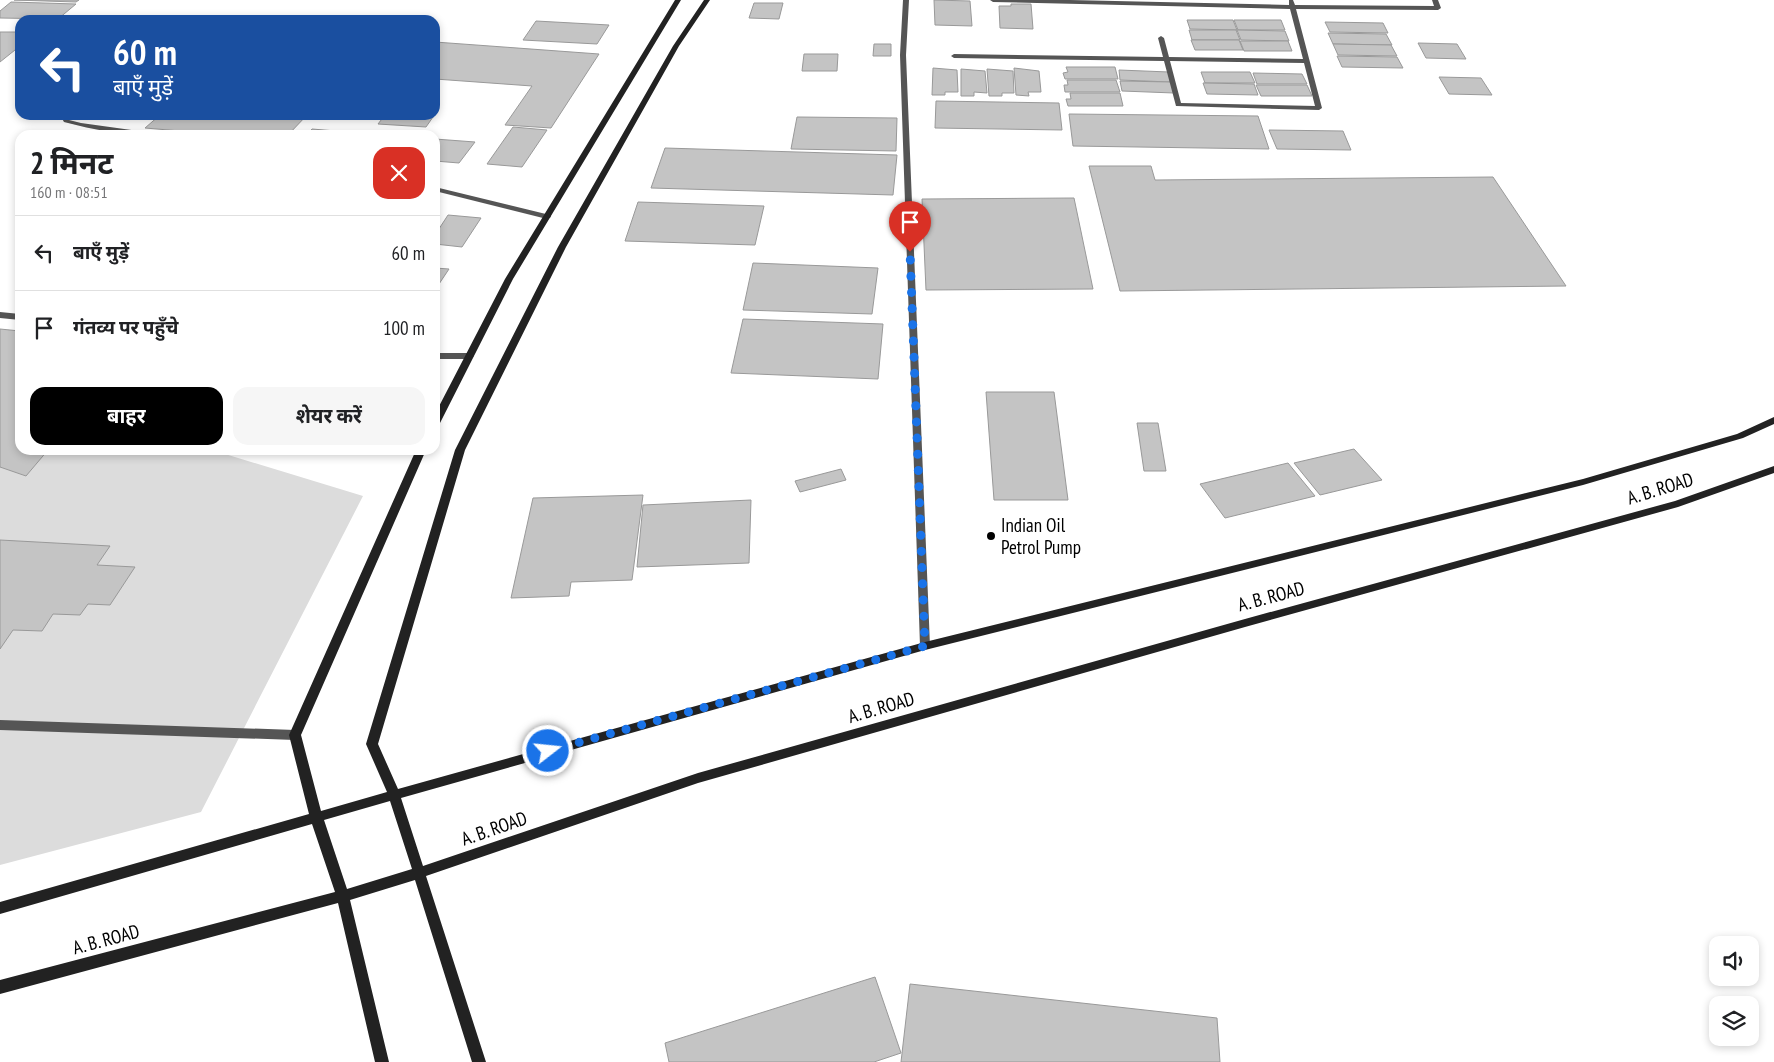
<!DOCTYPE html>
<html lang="hi">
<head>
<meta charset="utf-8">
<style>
  :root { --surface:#fff; --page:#f6f6f6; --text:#202124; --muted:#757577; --line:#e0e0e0; --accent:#000 }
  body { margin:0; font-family:"PT Sans Narrow","Noto Sans Devanagari",sans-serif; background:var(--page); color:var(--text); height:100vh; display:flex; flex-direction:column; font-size:19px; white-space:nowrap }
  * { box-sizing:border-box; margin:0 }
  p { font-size:16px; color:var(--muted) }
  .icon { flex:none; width:28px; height:28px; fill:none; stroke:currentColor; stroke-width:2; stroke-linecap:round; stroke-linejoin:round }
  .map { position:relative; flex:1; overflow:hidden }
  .sheet { position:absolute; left:15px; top:130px; width:425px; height:325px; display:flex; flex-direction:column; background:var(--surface); border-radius:15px; box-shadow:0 2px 8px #0003 }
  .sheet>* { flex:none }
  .top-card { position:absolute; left:15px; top:15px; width:425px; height:105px; border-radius:15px; box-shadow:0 2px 8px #0003; background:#1a4fa0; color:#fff; overflow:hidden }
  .tools { position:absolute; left:1709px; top:936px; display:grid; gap:10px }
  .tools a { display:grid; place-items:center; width:50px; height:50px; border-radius:10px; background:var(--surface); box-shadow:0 2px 8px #0003; font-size:25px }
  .pin { position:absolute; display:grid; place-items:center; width:42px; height:42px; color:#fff; margin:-51px -21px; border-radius:50% 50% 50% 0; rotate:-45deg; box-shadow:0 0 5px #0007 }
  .pin .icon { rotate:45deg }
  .me { position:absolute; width:55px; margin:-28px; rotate:74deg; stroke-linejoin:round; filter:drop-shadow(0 0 4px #0008) }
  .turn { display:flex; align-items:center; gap:18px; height:105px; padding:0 15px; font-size:22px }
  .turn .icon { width:65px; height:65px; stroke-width:2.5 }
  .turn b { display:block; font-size:35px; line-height:42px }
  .round { display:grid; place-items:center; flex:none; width:52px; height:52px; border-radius:15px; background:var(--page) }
  .overview { display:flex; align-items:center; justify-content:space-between; height:85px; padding:0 15px }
  h1 { font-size:30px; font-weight:700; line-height:38px }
  .primary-button { display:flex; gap:10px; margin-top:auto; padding:10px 15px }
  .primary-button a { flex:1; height:58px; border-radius:15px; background:var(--accent); color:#fff; font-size:20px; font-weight:700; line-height:58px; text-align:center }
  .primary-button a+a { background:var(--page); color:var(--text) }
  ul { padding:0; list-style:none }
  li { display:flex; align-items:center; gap:15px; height:75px; padding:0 15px; border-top:1px solid var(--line) }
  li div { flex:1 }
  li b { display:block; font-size:19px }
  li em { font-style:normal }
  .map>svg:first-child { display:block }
</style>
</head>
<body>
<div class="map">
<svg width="1774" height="1062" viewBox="0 0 1774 1062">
  <rect width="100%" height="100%" fill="#fff"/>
  <polygon fill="#dcdcdc" points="0,386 20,450 212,450 363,496 201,812 0,865"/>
  <g fill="#c4c4c4" stroke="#999">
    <polygon points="14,0 79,0 76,2"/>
    <polygon points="934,0 970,1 972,26 935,25"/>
    <polygon points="11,2 76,4 58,19 0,18 0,11"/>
    <polygon points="754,3 783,3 779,19 749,18"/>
    <polygon points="1011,4 1031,4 1033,29 1000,28 999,6 1011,6"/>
    <polygon points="1187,20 1233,20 1237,30 1190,29"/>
    <polygon points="1234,20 1281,20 1285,30 1238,30"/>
    <polygon points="536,21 609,25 597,44 523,40"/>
    <polygon points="1325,22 1383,23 1388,33 1330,32"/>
    <polygon points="1189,30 1236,30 1240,40 1192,40"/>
    <polygon points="1237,30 1285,31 1289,41 1241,40"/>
    <polygon points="0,32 20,32 20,46 0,62"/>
    <polygon points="1328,33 1386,34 1392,45 1333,44"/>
    <polygon points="1191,40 1239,40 1243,50 1195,50"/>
    <polygon points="1240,41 1288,41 1292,51 1244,51"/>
    <polygon points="435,42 599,54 551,128 505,125 532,86 435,79"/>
    <polygon points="1418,43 1457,44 1466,59 1426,58"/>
    <polygon points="874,44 891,44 891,56 873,56"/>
    <polygon points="1333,44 1391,45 1397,56 1338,55"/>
    <polygon points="804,54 838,54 837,71 802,71"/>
    <polygon points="1337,56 1397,57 1403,68 1342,67"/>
    <polygon points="1066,67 1115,67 1118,79 1065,79 1063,73 1068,72"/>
    <polygon points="933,68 957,70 958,92 945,92 945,95 932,95"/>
    <polygon points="1014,68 1039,71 1041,92 1028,92 1029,96 1016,95"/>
    <polygon points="961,69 985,71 987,93 974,92 974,96 961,96"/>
    <polygon points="987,69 1013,71 1014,93 1002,93 1002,96 989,96"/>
    <polygon points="1119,70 1169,72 1170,82 1120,80"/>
    <polygon points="1201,72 1250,72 1255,83 1205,83"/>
    <polygon points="1253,73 1302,74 1307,84 1257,84"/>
    <polygon points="1439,77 1481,78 1492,95 1449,94"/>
    <polygon points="1067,80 1116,80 1120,92 1065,92 1064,85 1068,85"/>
    <polygon points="1120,81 1171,82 1174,93 1122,91"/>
    <polygon points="1203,83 1254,84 1258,95 1207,94"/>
    <polygon points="1256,85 1307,85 1312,96 1261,96"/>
    <polygon points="1070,93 1120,93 1123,106 1068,106 1066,99 1071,99"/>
    <polygon points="936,101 1059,103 1062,130 935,128"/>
    <polygon points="1069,114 1258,116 1269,149 1073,146"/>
    <polygon points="160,115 307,115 288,135 227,135 145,128"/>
    <polygon points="385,115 407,115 433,117 426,127 378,124"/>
    <polygon points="797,117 897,118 896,151 791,149"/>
    <polygon points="513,127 547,130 522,167 487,164"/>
    <polygon points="312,129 384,135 307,135"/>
    <polygon points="1269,130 1343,131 1351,150 1277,149"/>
    <polygon points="435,139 475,142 459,163 435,161"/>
    <polygon points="665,148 897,155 893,195 651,188"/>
    <polygon points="1089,166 1151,166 1155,180 1493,177 1566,286 1120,291"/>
    <polygon points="1074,198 1093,289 926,290 922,199"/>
    <polygon points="638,202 764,206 755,245 625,241"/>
    <polygon points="448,215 481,218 462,247 435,244 435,235"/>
    <polygon points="753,263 878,268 872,314 743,310"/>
    <polygon points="435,268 449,269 435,290"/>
    <polygon points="743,319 883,324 878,379 731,373"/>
    <polygon points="0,329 20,331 20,450 48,450 26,476 0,467"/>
    <polygon points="986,392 1054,392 1068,500 994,500"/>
    <polygon points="1137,423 1158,423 1166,471 1144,471"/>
    <polygon points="1354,449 1382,480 1320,495 1294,463"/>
    <polygon points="1288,463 1315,496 1225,518 1200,484"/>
    <polygon points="841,469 846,480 800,492 795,481"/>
    <polygon points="643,495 632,580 571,582 569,596 511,598 533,498"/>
    <polygon points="751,500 749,563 637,567 643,505"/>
    <polygon points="0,540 110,546 97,565 135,567 110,605 88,604 80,615 53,614 42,631 13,630 0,649"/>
    <polygon points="875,977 901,1053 874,1062 669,1062 665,1043"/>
    <polygon points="910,984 1217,1018 1220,1062 901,1062"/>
  </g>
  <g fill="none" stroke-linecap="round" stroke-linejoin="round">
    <g fill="#555" fill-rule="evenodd">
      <path d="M60,115H66L69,120L81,123L153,133L156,135C126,135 93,130 64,122Z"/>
      <polygon points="435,187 550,215 551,217 547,219 435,191"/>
      <polygon points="0,312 20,314 20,320 0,318"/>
      <polygon points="435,353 470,353 474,356 470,359 435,359"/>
      <polygon points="0,720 295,730 299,732 301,735 299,738 295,740 0,730"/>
    </g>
    <g fill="#555" fill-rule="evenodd">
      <polygon points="903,0 909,0 906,55 930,646 929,649 921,649 920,646 900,55"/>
      <path d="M990,0H1070L1289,5V0H1293L1295,5L1434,6L1432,0H1438L1441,8L1438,10L1296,9L1322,108L1319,110L1176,106L1164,61L954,58L951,56L954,54L1163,57L1158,38L1161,36L1164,38L1169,57L1303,59L1290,9L993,2ZM1170,61L1304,63L1315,106L1181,103Z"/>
    </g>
    <g fill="#222" fill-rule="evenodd">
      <polygon points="675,0 681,0 513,279 440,423 435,426 435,414 505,279"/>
      <path d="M704,0H710L679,46L566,247L465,450L378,744L398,789L925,642L1583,479L1737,434L1774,417V424L1743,438L1583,485L925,650L401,798L423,866L698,773L1245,619L1675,501L1774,466V473L1678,507L1245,627L698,783L426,876L486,1062H472L415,880L350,900L389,1062H375L338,903L0,994V980L335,892L312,824L0,914V902L309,814L289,735L416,450H426L301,735L321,811L387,792L366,744L455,450L558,247L673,46ZM390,801L412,869L347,889L324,820Z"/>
    </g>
  </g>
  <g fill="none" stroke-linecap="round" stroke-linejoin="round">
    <polyline stroke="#1a73e8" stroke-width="9" stroke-dasharray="0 16.2" points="548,751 925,646 910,252"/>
  </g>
  <circle fill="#000" stroke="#fff" stroke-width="2" cx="991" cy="536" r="5"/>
  <g text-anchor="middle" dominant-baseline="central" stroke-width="4" stroke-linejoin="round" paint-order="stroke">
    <g font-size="19" fill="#000" stroke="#fff">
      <text transform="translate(1660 488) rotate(-17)">A. B. ROAD</text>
      <text transform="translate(1271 596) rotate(-15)">A. B. ROAD</text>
      <text transform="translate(881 707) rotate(-16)">A. B. ROAD</text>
      <text transform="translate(494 828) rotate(-19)">A. B. ROAD</text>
      <text transform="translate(106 939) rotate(-15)">A. B. ROAD</text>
    </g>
    <g font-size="19" fill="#000" stroke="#fff" text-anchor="start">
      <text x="1001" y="525">Indian Oil<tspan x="1001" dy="22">Petrol Pump</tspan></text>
    </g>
  </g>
</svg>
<div class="tools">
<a><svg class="icon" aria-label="sound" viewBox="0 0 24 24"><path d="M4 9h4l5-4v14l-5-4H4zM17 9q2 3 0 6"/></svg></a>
<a><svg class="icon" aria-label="layers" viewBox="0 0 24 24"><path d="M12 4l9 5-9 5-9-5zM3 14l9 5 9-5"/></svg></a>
</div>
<div class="pin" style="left:910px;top:252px;background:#d93025"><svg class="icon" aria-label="arrive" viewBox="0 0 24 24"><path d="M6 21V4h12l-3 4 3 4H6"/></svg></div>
<svg class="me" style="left:548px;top:751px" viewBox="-20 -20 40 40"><circle r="17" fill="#1a73e8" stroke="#fff" stroke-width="3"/><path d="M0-11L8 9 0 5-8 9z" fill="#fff"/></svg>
<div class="top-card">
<div class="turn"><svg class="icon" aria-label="left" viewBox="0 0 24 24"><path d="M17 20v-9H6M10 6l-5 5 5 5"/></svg><div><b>60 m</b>बाएँ मुड़ें</div></div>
</div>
<section class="sheet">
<div class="overview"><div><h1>2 मिनट</h1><p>160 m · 08:51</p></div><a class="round" style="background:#d93025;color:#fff"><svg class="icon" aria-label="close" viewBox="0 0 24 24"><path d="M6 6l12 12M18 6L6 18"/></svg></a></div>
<ul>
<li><svg class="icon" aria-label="left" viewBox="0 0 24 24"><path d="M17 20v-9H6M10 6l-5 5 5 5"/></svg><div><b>बाएँ मुड़ें</b></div><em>60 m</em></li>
<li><svg class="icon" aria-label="arrive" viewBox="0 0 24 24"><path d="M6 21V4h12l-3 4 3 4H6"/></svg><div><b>गंतव्य पर पहुँचे</b></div><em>100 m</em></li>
</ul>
<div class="primary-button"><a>बाहर</a><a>शेयर करें</a></div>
</section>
</div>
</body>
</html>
